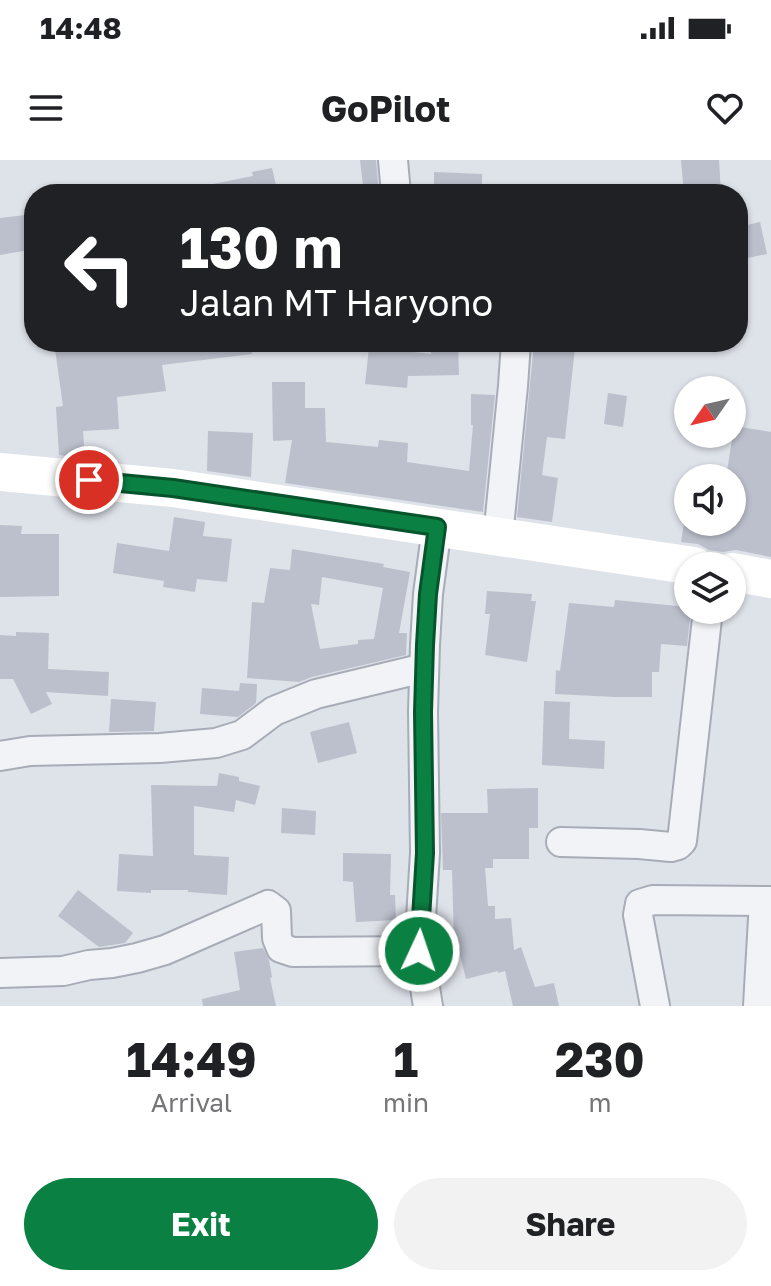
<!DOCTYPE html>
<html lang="en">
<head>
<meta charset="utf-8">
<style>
  :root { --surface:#fff; --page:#f2f2f2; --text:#202124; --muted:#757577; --accent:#0b8043 }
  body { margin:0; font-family:"Golos Text",sans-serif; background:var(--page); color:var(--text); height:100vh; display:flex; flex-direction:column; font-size:30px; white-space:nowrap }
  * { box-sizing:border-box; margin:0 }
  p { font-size:26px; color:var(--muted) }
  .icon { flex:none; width:44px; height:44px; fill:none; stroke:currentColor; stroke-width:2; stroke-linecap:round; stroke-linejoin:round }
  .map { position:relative; height:846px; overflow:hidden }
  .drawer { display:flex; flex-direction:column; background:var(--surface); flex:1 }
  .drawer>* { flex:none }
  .top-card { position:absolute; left:24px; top:24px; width:724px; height:168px; border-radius:32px; box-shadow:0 2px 6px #0004; background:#202124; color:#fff; overflow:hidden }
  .needle { width:52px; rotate:236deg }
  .fabs { position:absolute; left:674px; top:216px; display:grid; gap:16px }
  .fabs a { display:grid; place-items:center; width:72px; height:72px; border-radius:50%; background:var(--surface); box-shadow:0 2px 6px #0004; font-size:40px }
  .pin { position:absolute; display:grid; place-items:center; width:68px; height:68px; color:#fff; margin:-34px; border:4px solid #fff; border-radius:50%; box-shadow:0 2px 8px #0007 }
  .me { position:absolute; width:88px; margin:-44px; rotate:3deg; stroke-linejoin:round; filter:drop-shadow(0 0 6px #0008) }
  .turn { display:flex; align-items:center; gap:28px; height:168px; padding:0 24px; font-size:36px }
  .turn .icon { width:104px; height:104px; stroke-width:2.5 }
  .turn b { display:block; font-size:56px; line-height:68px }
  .eta { display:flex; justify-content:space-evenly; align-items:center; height:136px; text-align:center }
  .eta b { font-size:48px; font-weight:700; line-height:56px }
  .button { display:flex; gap:16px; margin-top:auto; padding:16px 24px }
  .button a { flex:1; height:92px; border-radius:48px; background:var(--accent); color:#fff; font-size:32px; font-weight:700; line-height:92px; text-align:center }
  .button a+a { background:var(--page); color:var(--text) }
  .status { display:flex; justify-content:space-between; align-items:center; height:56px; padding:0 40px; background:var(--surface); direction:ltr }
  .status svg { height:22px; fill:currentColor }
  header { display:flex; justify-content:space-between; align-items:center; height:104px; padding:0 24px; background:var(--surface); font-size:36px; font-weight:700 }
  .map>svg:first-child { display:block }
</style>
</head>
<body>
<div class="status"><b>14:48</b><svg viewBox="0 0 49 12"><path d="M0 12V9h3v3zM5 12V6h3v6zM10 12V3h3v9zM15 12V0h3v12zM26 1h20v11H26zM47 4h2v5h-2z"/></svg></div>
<header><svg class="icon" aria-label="menu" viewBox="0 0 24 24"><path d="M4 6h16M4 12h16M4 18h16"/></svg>GoPilot<svg class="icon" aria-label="heart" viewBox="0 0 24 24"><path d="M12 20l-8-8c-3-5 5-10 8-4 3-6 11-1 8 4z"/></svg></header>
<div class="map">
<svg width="771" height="846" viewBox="0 0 771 846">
  <rect width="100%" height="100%" fill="#dee2e9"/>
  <g fill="#bbc0cc" fill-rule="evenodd">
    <polygon points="360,0 376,0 379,34 364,34"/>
    <polygon points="681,0 719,0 721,34 684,34"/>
    <polygon points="272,8 278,34 204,34 203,26 253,16 252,12"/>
    <polygon points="434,12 482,14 482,34 434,34"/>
    <polygon points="34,54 34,89 0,95 0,58"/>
    <polygon points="760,62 767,94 738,100 738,67"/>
    <polygon points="54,182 252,182 252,194 162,205 166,231 117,237 119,269 83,271 85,298 59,295 56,247 63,246"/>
    <polygon points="431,182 458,182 459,215 408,216 407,228 365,224 369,187 431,194"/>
    <polygon points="534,183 575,188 565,279 547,277 542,315 558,318 552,362 517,357"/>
    <polygon points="272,222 305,222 305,248 325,248 326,282 378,287 379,280 408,283 407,302 469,311 473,265 471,265 471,234 495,235 483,352 285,323 292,280 273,281"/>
    <polygon points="608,233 627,236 623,267 604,264"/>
    <polygon points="734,266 771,272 771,397 736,390 723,392 709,390 698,384 681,382 684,362 732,362 732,318 726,318"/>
    <polygon points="208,271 253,273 251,317 207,311"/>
    <polygon points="174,357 205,362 203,376 232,379 227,422 197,419 195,432 163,427 164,421 113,413 117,383 169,391"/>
    <polygon points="0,365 22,366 21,374 59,374 59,436 0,437"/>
    <path d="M292,389L384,404L383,407L410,412L399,473H407L406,495L312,517L299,522L247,518L252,442L264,443L270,408L290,410ZM322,417L383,428L374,479L358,480V484L320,489L311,444L319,445Z"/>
    <polygon points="487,431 532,434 531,441 536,441 527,502 485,495 490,454 485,454"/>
    <polygon points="615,440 688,447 688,450 691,450 687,486 661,484 659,512 652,512 652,537 615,537 555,534 556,510 560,511 569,443 614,447"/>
    <polygon points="16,472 49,473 48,509 109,512 108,536 46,532 52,544 31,554 13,519 0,519 0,475 16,476"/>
    <polygon points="240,523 257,524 256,543 238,557 200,554 202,528 239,531"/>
    <polygon points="111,539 156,542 154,571 109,572"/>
    <polygon points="544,541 570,542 569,579 605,581 604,609 542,605"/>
    <polygon points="349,562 357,593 318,603 310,572"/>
    <polygon points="219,613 239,617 239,621 260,626 255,645 236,640 234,652 194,646 194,695 229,697 227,735 188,732 188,730 151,730 151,733 117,731 119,694 153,696 151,625 217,626"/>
    <polygon points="538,628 538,668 529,668 529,699 493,699 493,708 485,708 488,746 495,746 495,759 511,758 514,790 521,787 535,827 554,823 559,846 513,846 505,811 498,813 498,811 466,819 457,783 454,783 452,710 443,710 441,653 488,653 487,629"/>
    <polygon points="282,648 316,651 315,675 281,673"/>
    <polygon points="343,693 391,694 390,735 395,735 396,760 356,762 353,722 343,721"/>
    <polygon points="78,730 133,773 125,783 99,787 58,756"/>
    <polygon points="263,788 269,800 272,817 270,818 276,846 203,846 202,839 240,830 234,792"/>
  </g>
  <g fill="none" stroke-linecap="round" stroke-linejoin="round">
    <defs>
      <g id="street">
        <polyline points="393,0 396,34"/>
        <polyline points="498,377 513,226 516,182"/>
        <polyline points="0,596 30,591 160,588 216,583 242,575 274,551 316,534 424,508"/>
        <polyline points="561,682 639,684 671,687 678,685 682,681 708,450"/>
        <polyline points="0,813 63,811 89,805 112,803 137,798 165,790 268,745 276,751 277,778 281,788 293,792 419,791"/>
        <polyline points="428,846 419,791 425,693 423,552 425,485 428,434 437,367"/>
        <polyline points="655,846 638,755 640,744 653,740 771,741"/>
        <polyline points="758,846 764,741"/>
      </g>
    </defs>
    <use href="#street" stroke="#a7acb7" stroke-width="32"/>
    <use href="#street" stroke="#f1f3f7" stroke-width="28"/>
    <g stroke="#fff" stroke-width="38">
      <polyline points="0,312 173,328 694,406"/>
      <polyline points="732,412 771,419"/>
    </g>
  </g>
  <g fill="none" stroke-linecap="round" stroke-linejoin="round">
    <defs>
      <polyline id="route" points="89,320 173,328 437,367 428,434 425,485 423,552 425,693 419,791"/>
    </defs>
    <use href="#route" stroke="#07532c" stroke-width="20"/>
    <use href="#route" stroke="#0b8043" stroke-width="14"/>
  </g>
</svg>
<div class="fabs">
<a><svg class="needle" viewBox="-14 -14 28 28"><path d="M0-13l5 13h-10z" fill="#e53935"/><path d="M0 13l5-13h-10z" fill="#757577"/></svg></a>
<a><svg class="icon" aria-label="sound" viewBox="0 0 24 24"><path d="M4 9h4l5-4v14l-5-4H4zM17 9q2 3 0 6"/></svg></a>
<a><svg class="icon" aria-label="layers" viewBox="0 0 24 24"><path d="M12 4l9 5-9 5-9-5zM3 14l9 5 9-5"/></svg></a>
</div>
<div class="pin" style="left:89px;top:320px;background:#d93025"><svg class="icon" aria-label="arrive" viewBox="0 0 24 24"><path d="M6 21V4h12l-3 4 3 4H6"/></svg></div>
<svg class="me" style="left:419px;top:791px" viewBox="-20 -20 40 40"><circle r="17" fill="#0b8043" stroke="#fff" stroke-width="3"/><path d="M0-11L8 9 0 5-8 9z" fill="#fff"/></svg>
<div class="top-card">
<div class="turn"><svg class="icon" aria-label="left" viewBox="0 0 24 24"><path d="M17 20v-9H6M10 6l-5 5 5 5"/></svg><div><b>130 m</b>Jalan MT Haryono</div></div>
</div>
</div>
<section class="drawer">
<div class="eta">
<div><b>14:49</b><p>Arrival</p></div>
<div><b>1</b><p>min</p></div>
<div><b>230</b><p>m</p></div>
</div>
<div class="button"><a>Exit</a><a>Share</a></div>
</section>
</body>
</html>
